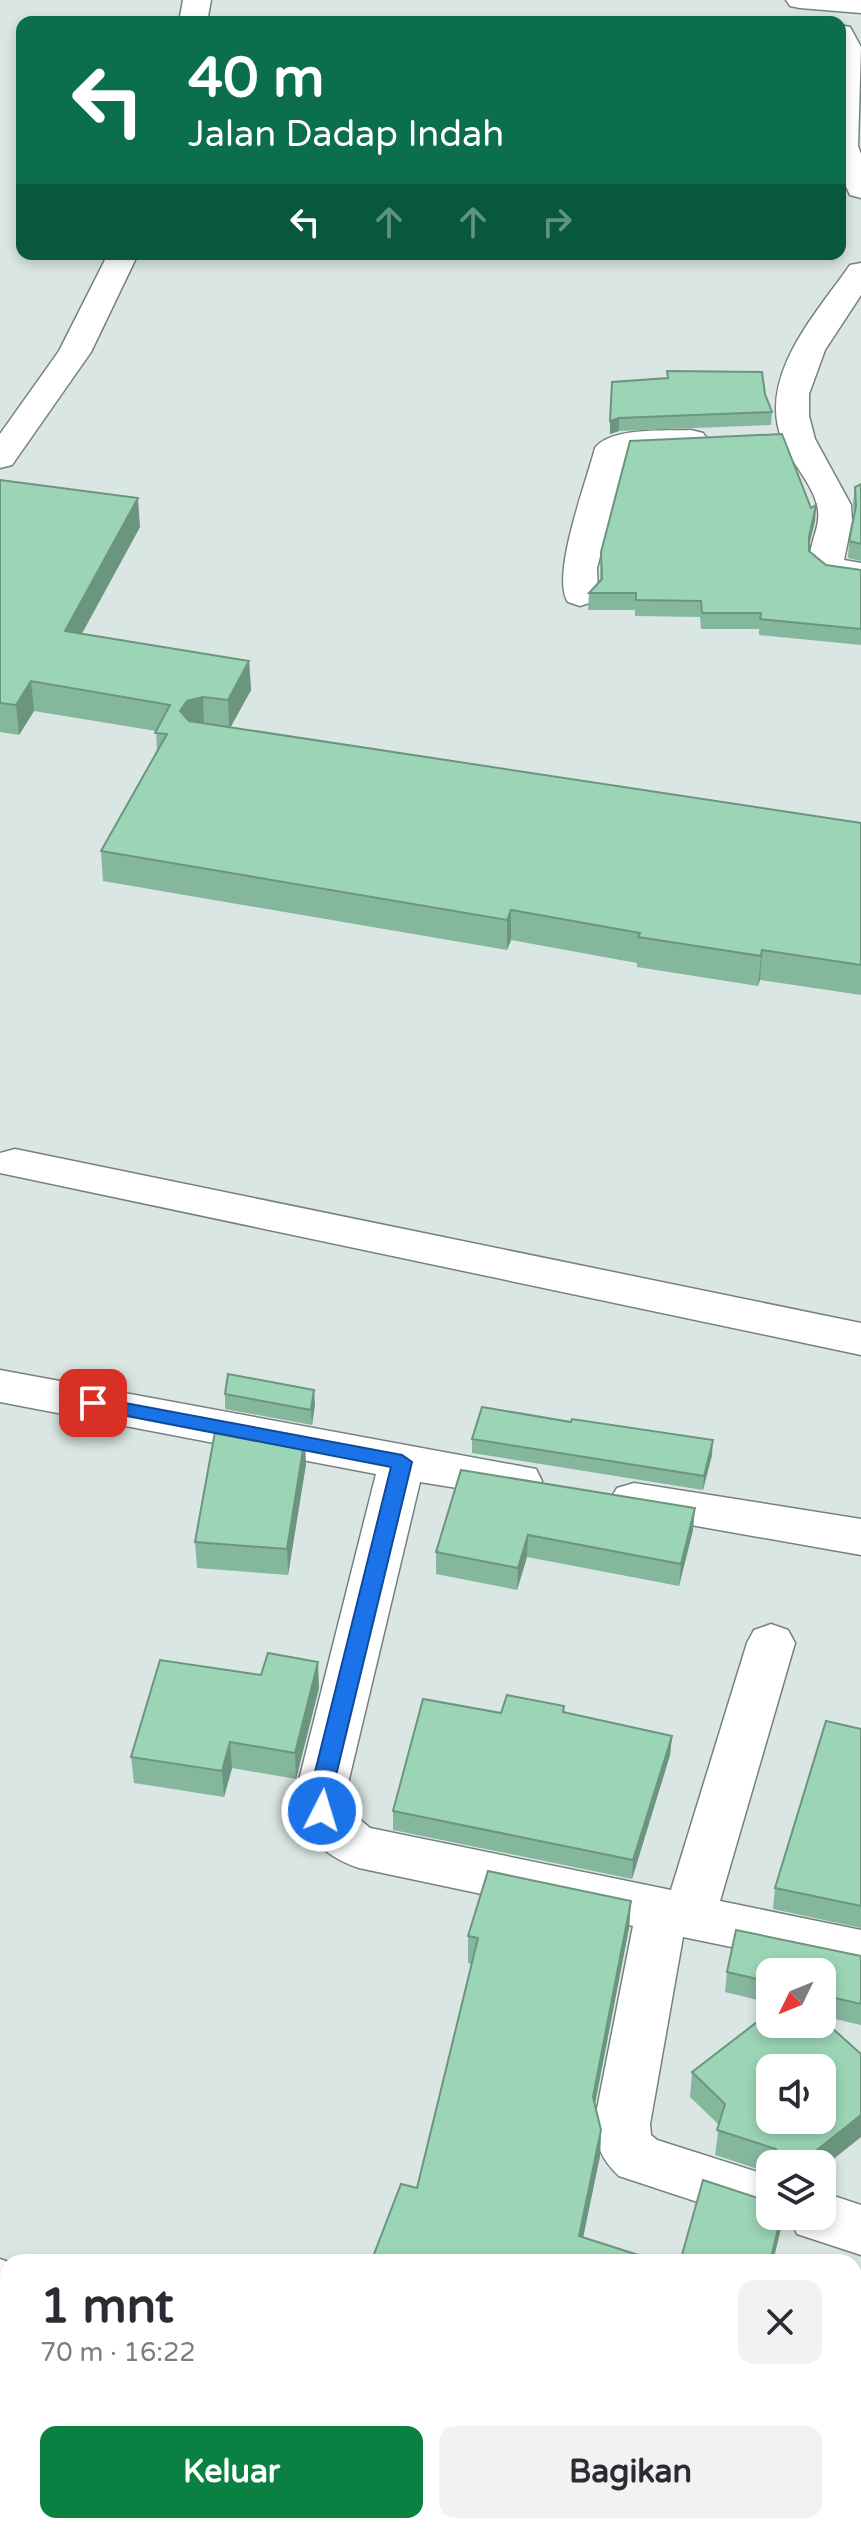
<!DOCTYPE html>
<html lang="id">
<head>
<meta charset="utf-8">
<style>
  :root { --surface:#fff; --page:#f2f2f3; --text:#2b2b33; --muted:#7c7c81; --accent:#0b8043 }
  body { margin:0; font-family:"Varela Round",sans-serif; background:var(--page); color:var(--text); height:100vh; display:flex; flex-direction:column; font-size:30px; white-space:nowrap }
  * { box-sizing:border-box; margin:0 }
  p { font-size:26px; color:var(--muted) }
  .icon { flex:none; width:44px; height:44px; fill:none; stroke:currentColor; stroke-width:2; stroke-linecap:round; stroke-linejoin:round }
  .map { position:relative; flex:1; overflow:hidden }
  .sheet { position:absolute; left:0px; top:2254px; width:862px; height:280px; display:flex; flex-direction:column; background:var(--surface); border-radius:24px 24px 0 0; box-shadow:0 4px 12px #0003 }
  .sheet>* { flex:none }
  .guide { position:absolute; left:16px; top:16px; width:830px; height:244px; border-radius:16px; box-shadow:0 4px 12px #0003; background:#0b6e4f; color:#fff; overflow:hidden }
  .needle { width:52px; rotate:227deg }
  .tools { position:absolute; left:756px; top:1958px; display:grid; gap:16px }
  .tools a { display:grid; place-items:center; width:80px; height:80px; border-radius:16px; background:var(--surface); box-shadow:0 4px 12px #0003; font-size:40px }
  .pin { position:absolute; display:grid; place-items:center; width:68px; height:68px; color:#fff; margin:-34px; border-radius:16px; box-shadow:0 4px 12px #0006 }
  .me { position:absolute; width:88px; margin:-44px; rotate:5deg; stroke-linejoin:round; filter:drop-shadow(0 0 6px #0008) }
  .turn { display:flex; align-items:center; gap:28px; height:168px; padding:0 40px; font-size:36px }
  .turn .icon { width:104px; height:104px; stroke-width:2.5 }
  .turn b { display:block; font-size:56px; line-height:68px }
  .lanes { display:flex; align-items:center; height:76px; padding:0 40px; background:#0003; justify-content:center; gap:40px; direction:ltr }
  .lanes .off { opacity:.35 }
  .round { display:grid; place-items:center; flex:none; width:84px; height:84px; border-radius:16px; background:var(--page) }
  .headline { display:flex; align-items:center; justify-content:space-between; height:136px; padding:0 40px }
  h1 { font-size:48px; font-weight:700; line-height:60px }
  .cta { display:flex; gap:16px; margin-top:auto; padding:16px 40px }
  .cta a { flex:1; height:92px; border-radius:16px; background:var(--accent); color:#fff; font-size:32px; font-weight:700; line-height:92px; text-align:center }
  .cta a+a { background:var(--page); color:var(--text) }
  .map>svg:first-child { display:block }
</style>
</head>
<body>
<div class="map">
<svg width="861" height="2534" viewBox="0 0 861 2534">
  <rect width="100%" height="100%" fill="#dae6e3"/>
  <polygon fill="#77b1cf" points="0,2305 8,2307 8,2526 516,2526 538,2534 0,2534"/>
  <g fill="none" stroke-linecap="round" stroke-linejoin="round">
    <defs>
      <g id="minor">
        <polygon points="183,0 211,0 207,22 179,22"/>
        <polygon points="786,0 861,0 861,13 800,8 790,6"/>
        <polygon points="840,25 850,27 861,47 858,146 861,154 861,198 850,195 840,174"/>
        <polygon points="108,254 138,254 91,352 12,465 0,468 0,434 59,351"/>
        <path d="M861,263V295L825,350L809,394V416L815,439L851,505L852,521L844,560L861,563V583L825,578L810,565C807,544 823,526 817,505C811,481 791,463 782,440C757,376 816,314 850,265Z"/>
        <path d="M691,430L703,433L708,440L703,447L627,454L597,568L598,595L592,602L580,606L568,602C550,577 587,480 595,448C610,427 666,431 691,430Z"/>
        <polygon points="15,1149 861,1323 861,1355 0,1173 0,1153"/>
        <path d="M0,1370L536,1469L542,1481L536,1493L519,1498L420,1482L345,1796L351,1812L370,1828L671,1890L747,1643L754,1630L771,1624L788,1630L795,1643L720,1901L861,1930V1974L683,1937L650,2124L651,2135L657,2140L770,2176V2216H822V2192L861,2205V2255L797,2234L790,2218L770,2226L619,2176C602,2160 597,2147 594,2124L633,1926L359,1868C323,1856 302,1834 295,1796L376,1474L0,1402Z"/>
        <polygon points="634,1483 861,1519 861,1555 617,1512 610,1500 617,1488"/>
        <polygon points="0,2259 8,2262 8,2314 0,2311"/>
        <polygon points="518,2526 602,2526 605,2534 521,2534"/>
      </g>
    </defs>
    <use href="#minor" stroke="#76817f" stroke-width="3"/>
    <use href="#minor" fill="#fff" fill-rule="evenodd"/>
  </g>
  <g fill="#85b79d">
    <polygon points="667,371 765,394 772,412 771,425 619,431 610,434 612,382 667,378"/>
    <polygon points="0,480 140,527 82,634 249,661 251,690 230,728 861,823 861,995 760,980 758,986 637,967 637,963 511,940 507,950 103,881 101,851 157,752 156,731 34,711 19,735 0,732"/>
    <polygon points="861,484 861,561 848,558 849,541 854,516 853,503 855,487"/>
    <polygon points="816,505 815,521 809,545 809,551 826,565 861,570 861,645 759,635 759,629 701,629 700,617 635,616 635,610 588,610 589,593 600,580 601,552 811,508"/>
    <polygon points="225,1394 315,1404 312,1425 225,1409"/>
    <polygon points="472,1439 712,1455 703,1490 472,1453"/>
    <polygon points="306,1464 288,1575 197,1568 195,1542"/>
    <polygon points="461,1470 693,1530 679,1586 527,1557 517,1590 436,1574 436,1552"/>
    <polygon points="319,1688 296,1779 232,1768 224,1797 134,1783 131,1757"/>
    <polygon points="564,1712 672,1736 670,1755 632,1879 393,1830 393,1811 501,1713"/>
    <polygon points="861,1729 861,1928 773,1909 775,1888"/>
    <polygon points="631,1901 629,1928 595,2105 601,2130 600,2156 583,2237 417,2188 472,1964 468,1963 468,1936"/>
    <polygon points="861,1956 861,2025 822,2016 822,1972 770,1972 770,2003 725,1992 727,1972"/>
    <polygon points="692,2072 861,2137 822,2168 822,2164 770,2164 770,2173 715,2155 719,2125 690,2097"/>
    <polygon points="643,2526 854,2526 861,2534 666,2534"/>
  </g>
  <g fill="#6c957f">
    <polygon points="619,418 619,431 610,434 610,421"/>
    <polygon points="138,498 140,527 67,660 65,631"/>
    <polygon points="816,505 815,521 807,553 809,537"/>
    <polygon points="249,661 251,690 229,730 228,700"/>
    <polygon points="31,681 34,711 19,735 16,705"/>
    <polygon points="203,697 204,726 189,730 180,711 187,701"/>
    <polygon points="511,910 511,940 507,950 507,920"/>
    <polygon points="762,950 760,980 758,986 761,956"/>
    <polygon points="314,1390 315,1404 312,1425 311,1410"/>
    <polygon points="305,1437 306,1464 288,1575 287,1549"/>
    <polygon points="713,1440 712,1455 703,1490 704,1476"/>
    <polygon points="695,1508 693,1530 679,1586 681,1564"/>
    <polygon points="528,1535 527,1557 517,1590 518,1568"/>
    <polygon points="318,1662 319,1688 296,1779 295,1753"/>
    <polygon points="672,1736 670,1755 632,1879 633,1860"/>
    <polygon points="230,1742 232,1768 224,1797 222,1771"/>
    <polygon points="631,1901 629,1928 591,2123 593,2097"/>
    <polygon points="861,2115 861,2137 822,2168 822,2164 799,2164"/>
    <polygon points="601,2130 600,2156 578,2262 579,2236"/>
    <polygon points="781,2216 784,2216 782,2224 773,2262 770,2262"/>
  </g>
  <g fill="#9bd5b6" stroke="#6c957f" stroke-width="2" fill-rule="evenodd">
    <polygon points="667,371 762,372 765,394 772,412 619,418 610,421 612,382 668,378"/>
    <polygon points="782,434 811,508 816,505 809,537 809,551 826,565 861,570 861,629 760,619 761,613 702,613 701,601 636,600 636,593 589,593 602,579 601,552 630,441"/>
    <polygon points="0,480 138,498 65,631 249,661 228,700 203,697 187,701 180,711 189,721 861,823 861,965 762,950 761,956 638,937 640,933 511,910 507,920 101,851 167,734 155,733 170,705 31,681 16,705 0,703"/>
    <polygon points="861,484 861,544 849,541 856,506 855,487"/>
    <polygon points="228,1374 314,1390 311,1410 225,1394"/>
    <polygon points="482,1407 571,1422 572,1419 713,1440 704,1476 472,1439"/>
    <polygon points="217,1421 305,1437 287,1549 195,1542"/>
    <polygon points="461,1470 695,1508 681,1564 528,1535 518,1568 436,1552"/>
    <polygon points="268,1653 318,1662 295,1753 230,1742 222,1771 131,1757 160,1660 261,1675"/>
    <polygon points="507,1695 564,1706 563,1712 672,1736 633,1860 393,1811 423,1699 501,1713"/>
    <polygon points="826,1721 861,1729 861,1906 775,1888"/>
    <polygon points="488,1871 631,1901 593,2097 601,2130 579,2236 660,2262 371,2262 401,2184 417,2188 478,1938 468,1936"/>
    <polygon points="736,1930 861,1956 861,2004 822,1995 822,1972 770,1972 770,1982 727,1972"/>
    <path d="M770,2012V2024H822V2019L861,2054V2115L799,2164H776V2149L717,2130L725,2104L692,2072ZM770,2068H822V2120H770Z"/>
    <polygon points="703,2180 770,2202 770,2216 781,2216 770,2262 680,2262"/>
    <polygon points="854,2504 861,2506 861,2534 703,2534 683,2528 684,2526 854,2526"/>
  </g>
  <polygon fill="#1a73e8" stroke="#114b97" stroke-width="2" points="93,1397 402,1455 412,1462 331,1796 333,1811 330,1817 322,1820 315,1817 309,1796 391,1467 86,1408 83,1403 86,1399"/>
</svg>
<div class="tools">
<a><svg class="needle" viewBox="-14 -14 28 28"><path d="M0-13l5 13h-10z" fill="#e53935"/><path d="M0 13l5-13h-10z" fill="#7c7c81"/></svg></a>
<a><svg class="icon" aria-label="sound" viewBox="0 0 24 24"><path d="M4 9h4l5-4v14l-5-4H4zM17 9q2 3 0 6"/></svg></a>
<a><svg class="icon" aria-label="layers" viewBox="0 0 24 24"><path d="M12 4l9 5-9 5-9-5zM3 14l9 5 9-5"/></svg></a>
</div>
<div class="pin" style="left:93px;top:1403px;background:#d93025"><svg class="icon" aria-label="arrive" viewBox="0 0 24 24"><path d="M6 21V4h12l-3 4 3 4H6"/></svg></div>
<svg class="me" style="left:322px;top:1811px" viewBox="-20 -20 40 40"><circle r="17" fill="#1a73e8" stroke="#fff" stroke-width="3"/><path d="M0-11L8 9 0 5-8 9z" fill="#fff"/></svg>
<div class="guide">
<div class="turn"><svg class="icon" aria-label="left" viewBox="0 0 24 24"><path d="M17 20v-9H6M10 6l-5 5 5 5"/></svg><div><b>40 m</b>Jalan Dadap Indah</div></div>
<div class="lanes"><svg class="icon" aria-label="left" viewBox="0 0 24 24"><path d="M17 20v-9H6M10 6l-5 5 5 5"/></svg><svg class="icon off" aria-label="ahead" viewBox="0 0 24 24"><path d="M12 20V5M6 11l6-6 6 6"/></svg><svg class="icon off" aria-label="ahead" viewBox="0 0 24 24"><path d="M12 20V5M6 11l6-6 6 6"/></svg><svg class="icon off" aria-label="right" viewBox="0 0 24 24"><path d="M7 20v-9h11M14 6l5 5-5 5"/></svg></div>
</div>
<section class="sheet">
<div class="headline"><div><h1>1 mnt</h1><p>70 m · 16:22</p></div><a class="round"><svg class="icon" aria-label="close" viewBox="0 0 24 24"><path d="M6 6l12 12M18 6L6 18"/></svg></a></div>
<div class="cta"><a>Keluar</a><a>Bagikan</a></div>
</section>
</div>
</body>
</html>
